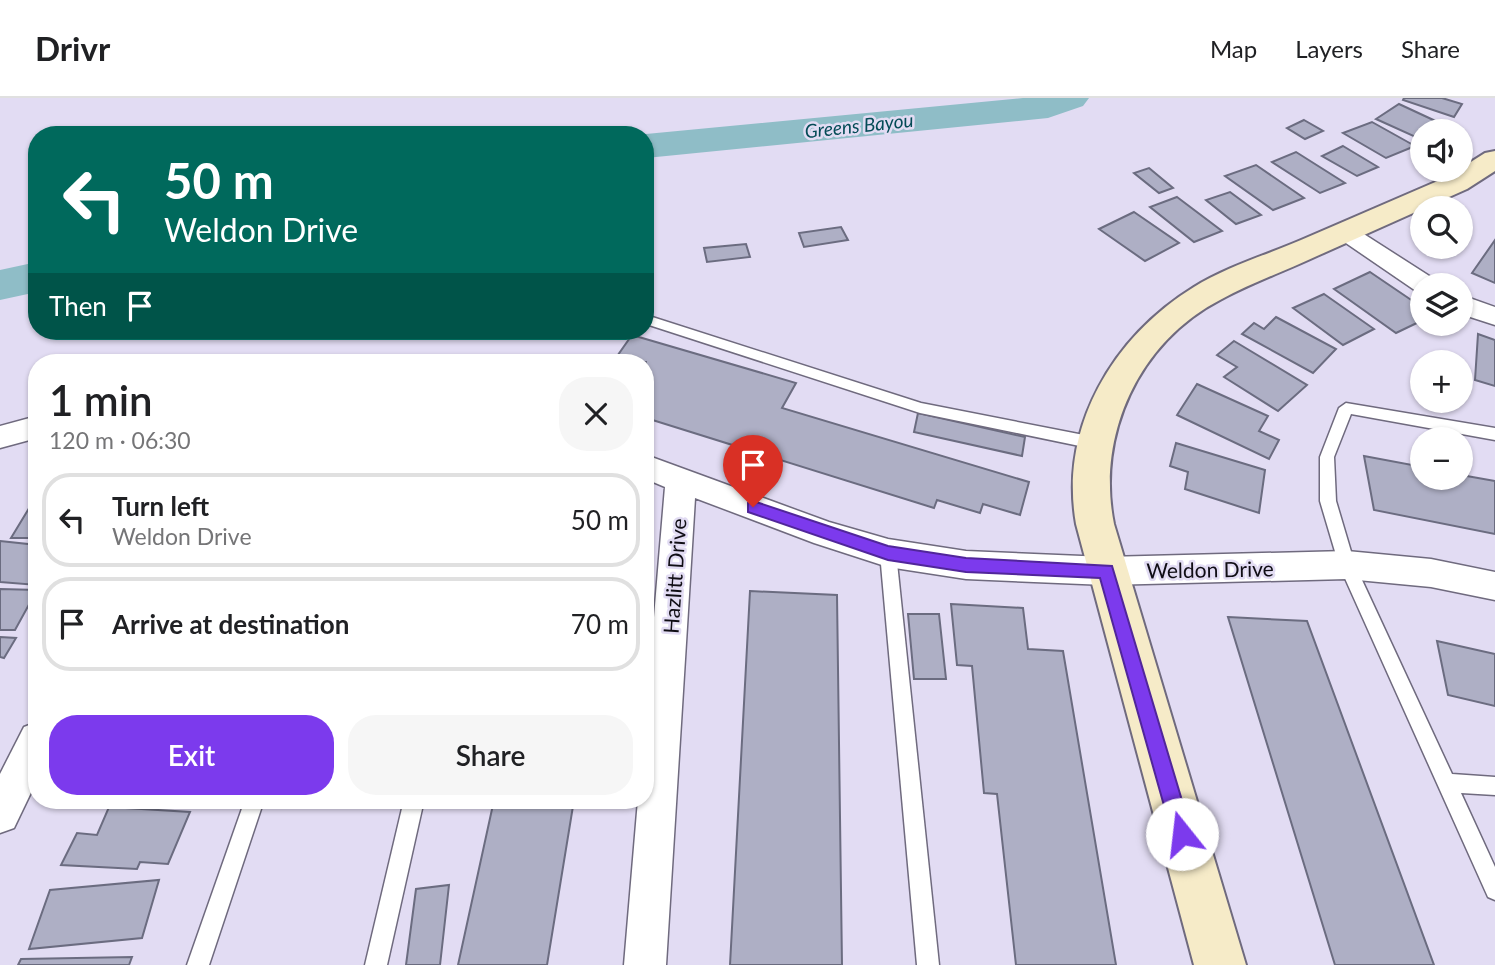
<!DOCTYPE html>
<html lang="en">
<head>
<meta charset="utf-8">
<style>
  :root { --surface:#fff; --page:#f6f6f6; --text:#202124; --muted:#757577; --line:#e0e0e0; --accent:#7c3aed }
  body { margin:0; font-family:Lato,sans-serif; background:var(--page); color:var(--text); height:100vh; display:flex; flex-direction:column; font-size:26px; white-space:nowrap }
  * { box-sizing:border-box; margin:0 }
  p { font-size:23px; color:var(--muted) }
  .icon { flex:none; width:38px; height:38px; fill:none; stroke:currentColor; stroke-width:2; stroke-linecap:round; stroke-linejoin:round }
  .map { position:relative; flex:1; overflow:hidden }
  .panel { position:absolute; left:28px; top:256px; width:626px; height:455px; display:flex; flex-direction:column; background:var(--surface); border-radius:28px; box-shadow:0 2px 5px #0004 }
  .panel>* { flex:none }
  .top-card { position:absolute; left:28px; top:28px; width:626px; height:214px; border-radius:28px; box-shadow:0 2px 5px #0004; background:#00695c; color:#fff; overflow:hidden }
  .controls { position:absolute; left:1410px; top:21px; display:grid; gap:14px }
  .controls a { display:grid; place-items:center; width:63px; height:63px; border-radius:50%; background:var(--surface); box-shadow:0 2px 5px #0004; font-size:35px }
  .pin { position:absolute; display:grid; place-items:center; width:60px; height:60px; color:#fff; margin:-72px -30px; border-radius:50% 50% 50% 0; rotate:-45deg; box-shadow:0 0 7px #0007 }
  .pin .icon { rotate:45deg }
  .me { position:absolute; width:77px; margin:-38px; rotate:344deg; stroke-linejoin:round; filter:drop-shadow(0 0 5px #0008) }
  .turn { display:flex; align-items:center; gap:24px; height:147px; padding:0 21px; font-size:32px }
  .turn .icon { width:91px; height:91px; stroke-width:2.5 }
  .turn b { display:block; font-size:49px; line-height:60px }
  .then { display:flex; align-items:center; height:66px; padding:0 21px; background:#0003; gap:14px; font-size:26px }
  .round { display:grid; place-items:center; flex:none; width:74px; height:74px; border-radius:28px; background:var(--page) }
  .overview { display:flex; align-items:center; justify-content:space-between; height:119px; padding:0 21px }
  h1 { font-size:42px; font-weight:600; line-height:52px }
  .button { display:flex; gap:14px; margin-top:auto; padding:14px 21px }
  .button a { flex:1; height:80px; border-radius:28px; background:var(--accent); color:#fff; font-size:28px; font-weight:600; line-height:80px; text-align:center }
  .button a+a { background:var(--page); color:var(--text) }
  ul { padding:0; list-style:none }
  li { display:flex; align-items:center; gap:21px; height:94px; margin:0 14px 10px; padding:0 7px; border:4px solid var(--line); border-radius:28px }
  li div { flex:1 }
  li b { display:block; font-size:26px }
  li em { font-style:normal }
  header { display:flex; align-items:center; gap:42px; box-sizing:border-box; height:98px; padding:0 35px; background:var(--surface); border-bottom:2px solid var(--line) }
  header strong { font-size:33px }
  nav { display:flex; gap:38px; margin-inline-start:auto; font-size:24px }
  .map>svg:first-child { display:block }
</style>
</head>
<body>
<header>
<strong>Drivr</strong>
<nav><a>Map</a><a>Layers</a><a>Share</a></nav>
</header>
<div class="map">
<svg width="1495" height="867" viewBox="0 0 1495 867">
  <rect width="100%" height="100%" fill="#e2dcf3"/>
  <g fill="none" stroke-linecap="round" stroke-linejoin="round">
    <g fill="#8fbdc7" fill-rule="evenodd">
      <polygon points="1023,0 1089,0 1083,8 1048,20 646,60 646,37 643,37 646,36"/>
      <polygon points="37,164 37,194 0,202 0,172"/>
    </g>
  </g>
  <g fill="#aeafc5" stroke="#6b6c80" stroke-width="2">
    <polygon points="1404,0 1442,0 1462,6 1454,19 1403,2"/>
    <polygon points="1399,6 1442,26 1431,33 1423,33 1420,41 1376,21"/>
    <polygon points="1304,22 1323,33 1305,41 1287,30"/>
    <polygon points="1372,24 1415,48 1386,60 1343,35"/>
    <polygon points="1343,48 1378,69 1357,78 1322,58"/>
    <polygon points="1296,54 1345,85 1320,95 1272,64"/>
    <polygon points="1256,67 1304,100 1273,112 1225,78"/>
    <polygon points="1149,70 1173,90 1159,95 1134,75"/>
    <polygon points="1230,94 1261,117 1236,126 1206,102"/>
    <polygon points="1177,99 1222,133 1194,144 1150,109"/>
    <polygon points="1134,114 1179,145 1145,163 1099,131"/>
    <polygon points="841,129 848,142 804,149 799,135"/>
    <polygon points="1495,142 1495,185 1472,175"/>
    <polygon points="746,146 750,159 707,164 704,150"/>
    <polygon points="1370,174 1423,210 1423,222 1396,235 1334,191"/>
    <polygon points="1324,196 1374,231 1343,247 1293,210"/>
    <polygon points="1276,219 1336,251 1313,275 1242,236 1254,225 1264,231"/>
    <polygon points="1478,236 1495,242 1495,288 1475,282"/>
    <polygon points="632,237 796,285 782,310 1029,384 1020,417 983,406 980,415 937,402 934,410 646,320 646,264 613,264"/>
    <polygon points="1234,243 1307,287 1278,313 1224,279 1237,269 1217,257"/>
    <polygon points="1197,286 1268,318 1259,333 1279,342 1269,361 1177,317"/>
    <polygon points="918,315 1025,339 1022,358 914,334"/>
    <polygon points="1176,345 1265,372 1259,415 1185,391 1188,374 1170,368"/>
    <polygon points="1364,358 1423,369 1423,380 1461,380 1461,377 1495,383 1495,436 1374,412"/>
    <polygon points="34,402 37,402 37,440 11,440"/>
    <polygon points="0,443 37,447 37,487 0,484"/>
    <polygon points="0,491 37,492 15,532 0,532"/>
    <polygon points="750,493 837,497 842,867 730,867"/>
    <polygon points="951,506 1023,510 1028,551 1063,553 1116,867 1016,867 997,696 984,695 972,568 957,567"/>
    <polygon points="908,516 939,516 946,581 914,581"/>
    <polygon points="1228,519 1307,523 1434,867 1335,867"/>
    <polygon points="0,539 16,540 4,560 0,559"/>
    <polygon points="1437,543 1495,556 1495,608 1448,597"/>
    <polygon points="99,702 162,702 160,707 97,704"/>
    <polygon points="494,702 574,702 547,867 458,867"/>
    <polygon points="109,709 190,714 168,766 140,764 137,771 61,767 77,735 97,737"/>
    <polygon points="159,782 142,840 29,851 50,792"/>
    <polygon points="449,787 440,867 406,867 416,791"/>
    <polygon points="132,859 129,867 18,867 21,861"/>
  </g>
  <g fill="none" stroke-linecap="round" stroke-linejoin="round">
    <defs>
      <g id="lane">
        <polygon points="646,217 921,305 1094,339 1101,345 1094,351 920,315 646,226"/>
        <polygon points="1346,305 1495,330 1495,342 1351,316 1334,359 1336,403 1355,467 1452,676 1495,679 1495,697 1461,695 1495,769 1495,802 1488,799 1339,467 1320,403 1320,359 1339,310"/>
        <polygon points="888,448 894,450 896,455 939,867 917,867 880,455 882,450"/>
        <polygon points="245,702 264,702 209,867 187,867"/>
        <polygon points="404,702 424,702 387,867 365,867"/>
      </g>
      <g id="street">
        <polygon points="1348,128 1356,131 1434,181 1437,187 1423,187 1423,195 1416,193 1340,141 1336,136 1340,131"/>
        <polygon points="1461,197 1495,209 1495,227 1461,216"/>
        <polygon points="37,318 37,340 0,350 0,328"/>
        <polygon points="646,357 829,424 888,441 966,453 1106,459 1347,453 1431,461 1495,474 1495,502 1431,489 1347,481 1106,487 966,481 888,469 814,445 695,400 666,867 624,867 638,702 646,702 646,614 665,389 646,381"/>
        <polygon points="37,624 37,682 14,730 0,735 0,676 24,629"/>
      </g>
      <path id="secondary" d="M1495,53V73L1467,91C1417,113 1367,136 1317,158C1285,173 1251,185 1220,202C1139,244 1096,337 1114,426L1246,867H1194L1076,426C1059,329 1113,239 1194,189C1226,169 1266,157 1301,142C1350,121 1398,100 1447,79L1485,55Z"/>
    </defs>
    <use href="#lane" stroke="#6f6a7e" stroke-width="3"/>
    <use href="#street" stroke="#6f6a7e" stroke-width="3"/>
    <use href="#secondary" stroke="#6f6a7e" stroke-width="4"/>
    <use href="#lane" fill="#fff" fill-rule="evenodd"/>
    <use href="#street" fill="#fff" fill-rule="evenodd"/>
    <use href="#secondary" fill="#f6ebc8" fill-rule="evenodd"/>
  </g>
  <polygon fill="#7c3aed" stroke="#51269a" stroke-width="2" points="753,403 888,448 966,460 1112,468 1192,736 1189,743 1182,746 1175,743 1172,736 1100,480 966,474 888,462 748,414 748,405"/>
  <g text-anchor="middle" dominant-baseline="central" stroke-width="5" stroke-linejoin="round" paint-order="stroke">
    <g font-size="19" font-style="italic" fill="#044b56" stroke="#e2dcf3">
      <text transform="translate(859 27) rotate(-6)">Greens Bayou</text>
    </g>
    <g font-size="21" fill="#100e15" stroke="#e2dcf3">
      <text transform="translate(1210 471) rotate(-1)">Weldon Drive</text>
      <text transform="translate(674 478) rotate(-86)">Hazlitt Drive</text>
    </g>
  </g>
</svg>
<div class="controls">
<a><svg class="icon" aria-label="sound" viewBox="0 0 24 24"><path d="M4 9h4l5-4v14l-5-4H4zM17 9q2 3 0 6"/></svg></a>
<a><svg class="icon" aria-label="search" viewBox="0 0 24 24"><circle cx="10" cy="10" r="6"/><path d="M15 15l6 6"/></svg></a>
<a><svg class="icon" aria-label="layers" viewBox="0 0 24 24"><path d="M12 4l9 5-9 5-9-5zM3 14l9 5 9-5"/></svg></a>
<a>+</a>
<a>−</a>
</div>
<div class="pin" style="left:753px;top:409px;background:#d93025"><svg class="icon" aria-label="arrive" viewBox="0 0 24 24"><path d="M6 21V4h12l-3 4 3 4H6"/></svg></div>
<svg class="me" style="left:1182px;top:736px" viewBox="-20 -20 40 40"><circle r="19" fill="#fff"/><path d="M0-13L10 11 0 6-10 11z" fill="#7c3aed"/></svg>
<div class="top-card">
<div class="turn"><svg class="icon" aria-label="left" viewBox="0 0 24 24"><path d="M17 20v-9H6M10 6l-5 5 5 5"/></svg><div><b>50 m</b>Weldon Drive</div></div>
<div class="then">Then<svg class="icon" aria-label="arrive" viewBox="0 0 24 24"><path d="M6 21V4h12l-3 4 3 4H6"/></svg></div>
</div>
<section class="panel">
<div class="overview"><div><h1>1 min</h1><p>120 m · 06:30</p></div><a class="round"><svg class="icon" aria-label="close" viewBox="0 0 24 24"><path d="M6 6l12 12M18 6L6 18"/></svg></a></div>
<ul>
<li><svg class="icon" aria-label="left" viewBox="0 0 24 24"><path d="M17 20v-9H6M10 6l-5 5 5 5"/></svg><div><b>Turn left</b><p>Weldon Drive</p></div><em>50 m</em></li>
<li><svg class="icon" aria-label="arrive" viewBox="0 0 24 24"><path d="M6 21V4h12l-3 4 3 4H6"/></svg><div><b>Arrive at destination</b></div><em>70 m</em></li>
</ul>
<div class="button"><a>Exit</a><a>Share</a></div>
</section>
</div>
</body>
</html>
